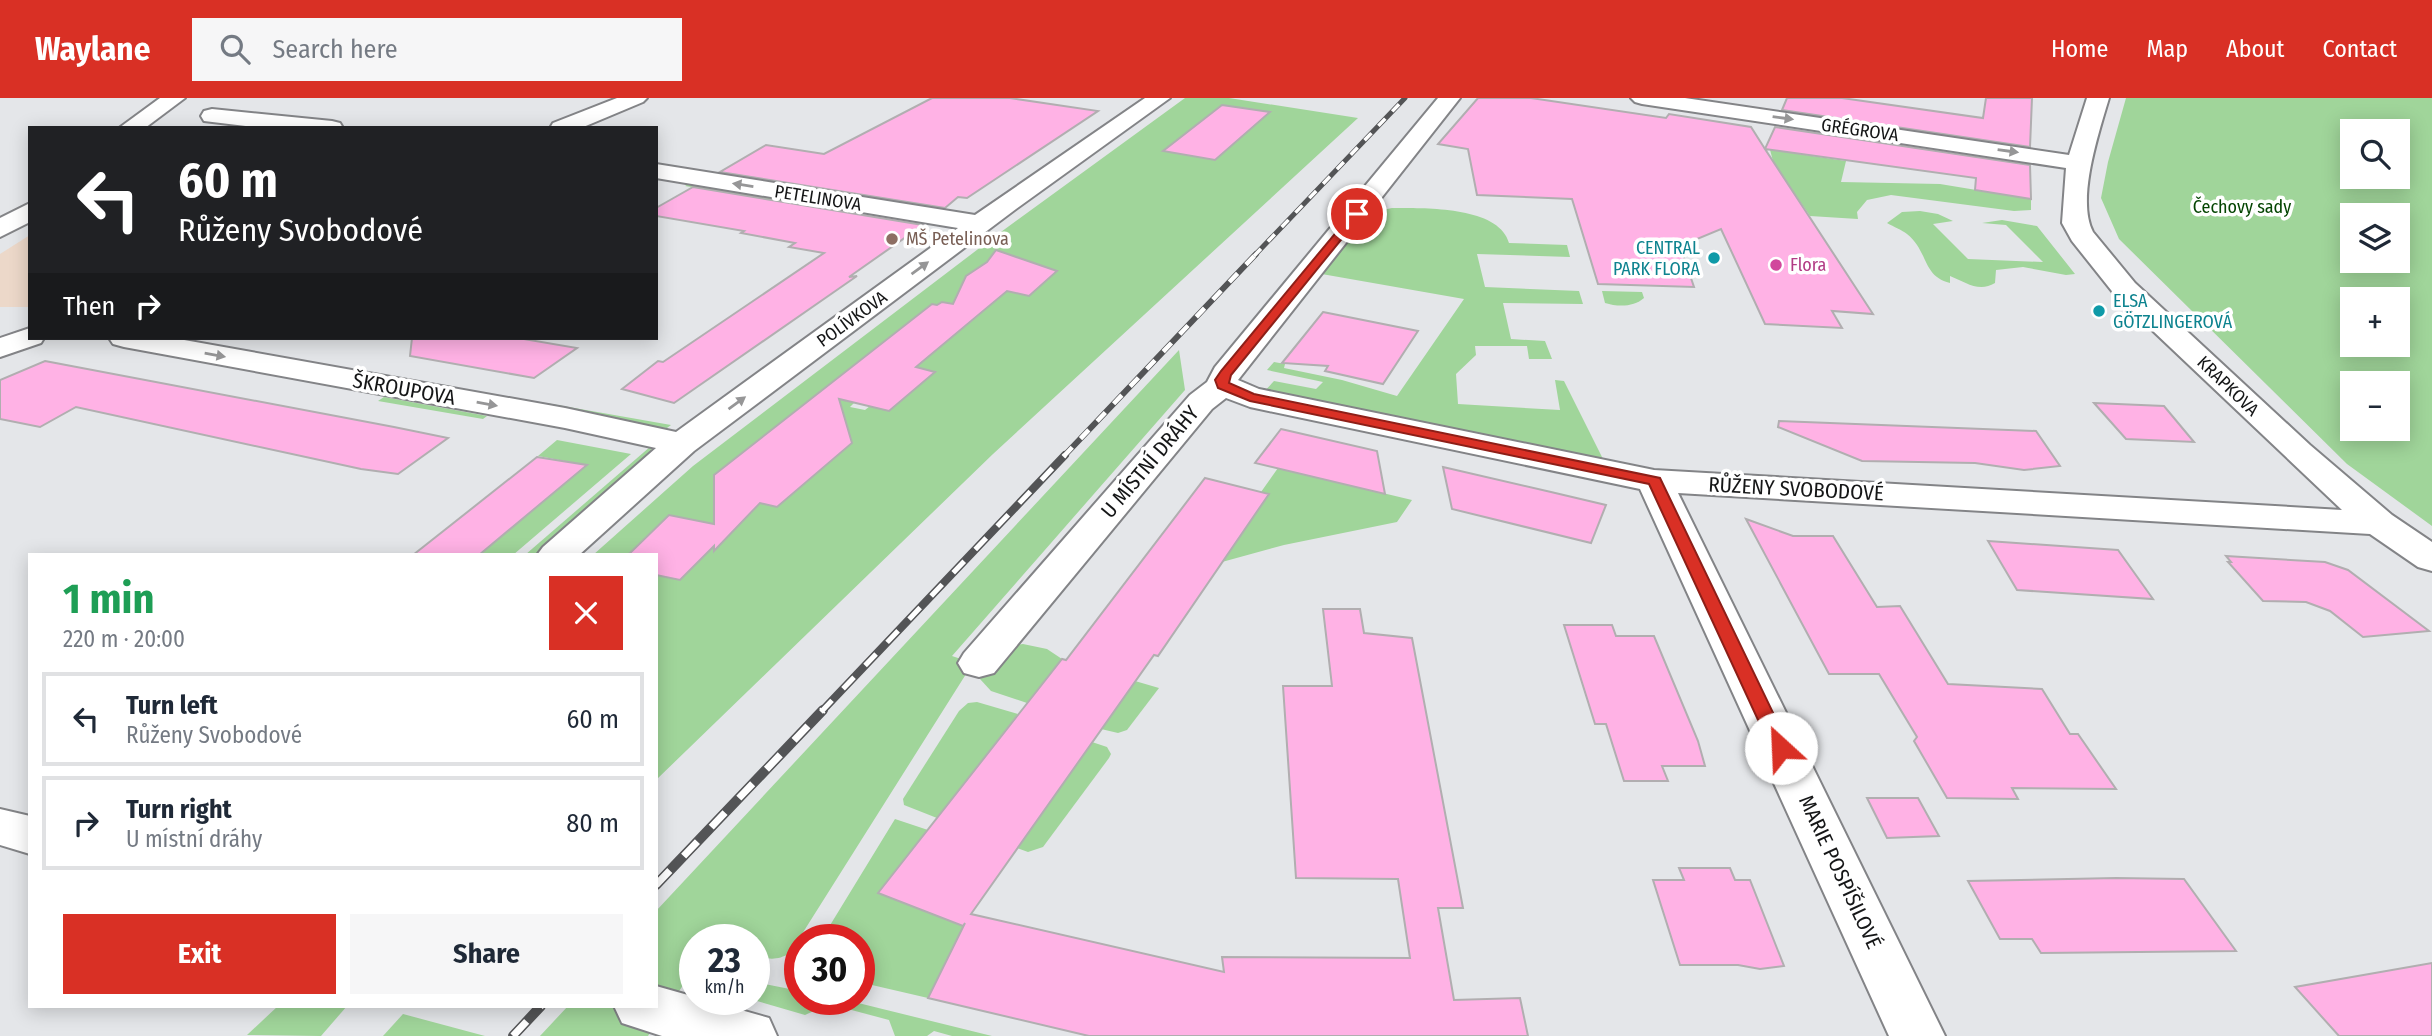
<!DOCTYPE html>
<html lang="en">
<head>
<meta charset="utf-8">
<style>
  :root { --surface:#fff; --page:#f6f6f7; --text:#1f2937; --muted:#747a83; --line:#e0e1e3; --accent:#d93025 }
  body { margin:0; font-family:"Fira Sans Condensed",sans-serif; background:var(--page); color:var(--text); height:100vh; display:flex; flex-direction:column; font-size:26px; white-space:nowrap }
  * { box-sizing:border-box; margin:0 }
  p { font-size:23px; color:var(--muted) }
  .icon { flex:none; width:38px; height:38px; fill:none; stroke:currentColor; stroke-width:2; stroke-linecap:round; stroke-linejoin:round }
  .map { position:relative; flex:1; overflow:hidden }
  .sheet { position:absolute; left:28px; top:455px; width:630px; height:455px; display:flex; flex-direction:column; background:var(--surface); border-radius:0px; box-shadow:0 4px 18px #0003 }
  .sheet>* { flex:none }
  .banner { position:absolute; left:28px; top:28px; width:630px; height:214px; border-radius:0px; box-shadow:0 4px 18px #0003; background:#202124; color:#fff; overflow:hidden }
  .buttons { position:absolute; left:2340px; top:21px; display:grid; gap:14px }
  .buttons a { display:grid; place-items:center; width:70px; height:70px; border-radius:0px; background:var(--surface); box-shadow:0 4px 18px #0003; font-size:35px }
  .speed { position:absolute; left:679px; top:826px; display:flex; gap:14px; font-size:35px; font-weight:700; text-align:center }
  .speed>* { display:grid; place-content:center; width:91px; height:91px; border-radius:50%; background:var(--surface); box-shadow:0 4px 18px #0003; line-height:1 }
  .speed small { font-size:18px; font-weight:400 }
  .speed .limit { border:10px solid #d22; background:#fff; color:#111 }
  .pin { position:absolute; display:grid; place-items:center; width:60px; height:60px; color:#fff; margin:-30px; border:4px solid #fff; border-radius:50%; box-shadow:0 2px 7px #0007 }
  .me { position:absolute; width:77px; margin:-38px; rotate:335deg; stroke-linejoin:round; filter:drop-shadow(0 0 5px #0008) }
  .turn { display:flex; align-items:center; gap:24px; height:147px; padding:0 35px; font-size:32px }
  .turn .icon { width:91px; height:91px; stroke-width:2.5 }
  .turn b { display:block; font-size:49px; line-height:60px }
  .then { display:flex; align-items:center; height:66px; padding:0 35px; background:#0003; gap:14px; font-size:26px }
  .round { display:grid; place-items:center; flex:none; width:74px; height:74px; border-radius:0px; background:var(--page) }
  .summary { display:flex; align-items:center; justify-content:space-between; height:119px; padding:0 35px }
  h1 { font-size:42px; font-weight:700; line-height:52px; color:#1e9e55 }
  .primary-button { display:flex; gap:14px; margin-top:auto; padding:14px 35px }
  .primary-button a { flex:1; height:80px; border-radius:0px; background:var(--accent); color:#fff; font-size:28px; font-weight:700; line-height:80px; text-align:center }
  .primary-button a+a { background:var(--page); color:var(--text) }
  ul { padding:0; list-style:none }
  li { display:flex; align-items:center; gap:21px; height:94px; margin:0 14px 10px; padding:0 21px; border:4px solid var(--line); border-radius:0px }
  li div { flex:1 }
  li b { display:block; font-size:26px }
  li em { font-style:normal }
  header { display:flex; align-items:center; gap:42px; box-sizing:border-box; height:98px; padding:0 35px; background:var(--accent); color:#fff }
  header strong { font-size:33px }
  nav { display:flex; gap:38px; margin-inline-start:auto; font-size:24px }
  .search { width:490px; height:63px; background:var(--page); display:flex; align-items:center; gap:18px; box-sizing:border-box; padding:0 24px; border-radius:0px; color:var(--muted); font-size:26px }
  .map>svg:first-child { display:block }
</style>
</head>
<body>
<header>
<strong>Waylane</strong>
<div class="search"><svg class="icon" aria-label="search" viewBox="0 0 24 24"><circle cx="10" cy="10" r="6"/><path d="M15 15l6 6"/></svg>Search here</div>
<nav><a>Home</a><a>Map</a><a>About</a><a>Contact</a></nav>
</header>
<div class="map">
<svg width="2432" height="938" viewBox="0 0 2432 938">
  <rect width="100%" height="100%" fill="#e4e6e9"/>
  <polygon fill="#ecd8c9" points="30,137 30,209 0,209 0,156"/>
  <g fill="#a0d59a" fill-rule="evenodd">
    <path d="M1185,0H1229L1358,20L993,356L656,682V457H593L693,368L990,142ZM942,204L965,209L962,213L979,217L945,245L897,234L932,206L937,207ZM866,258L901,266L906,262L920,266L916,269L934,274L889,313L870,308L865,312L850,309L854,305L818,296ZM784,323H796L799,327L850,340L852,345L842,353L825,354L797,378L802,380L803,385L792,394L781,396L716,382V375Z"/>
    <path d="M2126,0H2432V428L2347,366L2119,141L2101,100L2108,64ZM2352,33H2398V79H2352ZM2352,117H2398V163H2352ZM2352,201H2398V247H2352ZM2352,285H2398V331H2352Z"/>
    <polygon points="1769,48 1779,53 1846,63 1841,84 1940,86 2031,101 2031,112 2014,113 1891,97 1867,102 1857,114 1858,121 1810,118 1790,89 1777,78"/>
    <polygon points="692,84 842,110 836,114 685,88"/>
    <path d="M1392,110C1424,110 1499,108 1509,145L1567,147L1570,159L1477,156L1485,189L1579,193L1583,206L1503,205L1511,241L1545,243L1552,261H1529L1527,248H1475L1476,257L1456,276L1458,306L1560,312L1555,282L1564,283L1604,363L1262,296L1274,283L1316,291L1323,284L1267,272L1274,264L1285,266L1284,270L1342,282L1397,298L1464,201L1316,175L1369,115Z"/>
    <path d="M1920,113L1938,116L1953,123L1933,126L1968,161L2043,164L2006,127L1982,125L2002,122L2037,128L2075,176L2066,177L2023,169L1996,172L1995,185C1979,195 1965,184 1950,178V185C1922,178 1929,154 1907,136C1902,132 1894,129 1887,125L1902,114Z"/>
    <path d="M1602,193L1642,194L1644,200C1634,209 1618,209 1605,205Z"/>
    <path d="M1179,252L1185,292L952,558L973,565L790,855C777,863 769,861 754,858V842H695V885L686,883L648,938H540L568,908H656V813Z"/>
    <polygon points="384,299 487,318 483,321 378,303"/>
    <polygon points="546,305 671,327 667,330 655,329 541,309"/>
    <polygon points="557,342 631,356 513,457 479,457 586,367 538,358"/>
    <polygon points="651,348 651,355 648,358 536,457 525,457"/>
    <polygon points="1278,370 1412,402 1397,424 1284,447 1222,464 1268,396 1261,394"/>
    <path d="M1023,546L1047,551L1062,561L1027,605L991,593L980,581C990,564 1003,548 1023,546Z"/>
    <polygon points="1135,583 1159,590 1127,632 1118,635 1101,631"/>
    <polygon points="977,604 1018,616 937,720 904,707 903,701 959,613 968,605"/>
    <polygon points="1092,644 1107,649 1111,656 1109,660 1043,749 1028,754 1017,750"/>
    <polygon points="895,721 928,732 878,795 964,828 928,900 859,884 859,842 821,842"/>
    <polygon points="754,884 800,893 800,901 842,901 992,938 952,938 934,933 927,938 895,938 889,922 829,906 805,917 750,901 754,901"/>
    <polygon points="278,908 347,908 321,938 247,937"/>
    <polygon points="403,916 485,938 383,938"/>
  </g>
  <g fill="#ffb2e5" stroke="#b1aeb0" stroke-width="2">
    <polygon points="932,0 1010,0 1098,13 967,100 958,99 945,110 720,74 766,47 824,56"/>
    <polygon points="1478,0 1531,0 1666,20 1669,16 1751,29 1765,51 1775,29 2030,67 2031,101 1975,92 1976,80 1765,51 1873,216 1832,213 1842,230 1765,226 1721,131 1680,148 1694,189 1598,186 1572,101 1477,97 1468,51 1438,46"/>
    <polygon points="1787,0 1842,0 1983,20 1986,0 2032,0 2030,49 1782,12"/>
    <polygon points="1222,7 1270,14 1215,62 1163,53"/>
    <polygon points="693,89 923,127 849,179 857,178 674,305 622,291 658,263 663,264 824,155 789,149 795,145 741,135 744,133 656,118 656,110"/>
    <polygon points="996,152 1057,173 1029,198 1007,193 916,269 935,274 889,313 839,301 852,345 777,409 760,405 714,453 714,448 680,482 656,477 656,457 628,457 669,417 714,426 714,377 932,206 937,207 942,204 953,206 966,178 987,164"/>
    <polygon points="1323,214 1418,233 1383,286 1325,273 1328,268 1282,265"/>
    <polygon points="412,240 518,240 577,250 534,280 410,258"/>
    <polygon points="45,263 394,329 448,340 398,376 361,371 76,309 40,329 0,321 0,282"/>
    <polygon points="2094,305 2164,308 2194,344 2126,341"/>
    <polygon points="1779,323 2036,333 2060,368 2024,372 1975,365 1862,363 1778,329"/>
    <polygon points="1281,331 1377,353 1385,396 1255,365"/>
    <polygon points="537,359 587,367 479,457 413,457"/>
    <polygon points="1443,369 1551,394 1606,407 1591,445 1452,411"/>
    <polygon points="1205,380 1269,396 1158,558 1154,557 971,816 1224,874 1222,859 1410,860 1398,781 1296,780 1283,588 1332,588 1323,511 1360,511 1364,535 1412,540 1463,810 1438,810 1454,902 1520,900 1528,938 1089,938 928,900 965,825 963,828 878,795 1062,561 1066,562"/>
    <polygon points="1746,421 1793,438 1833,438 1877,509 1900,508 1948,586 2042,591 2070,636 2078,636 2116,691 2012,690 2018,701 1947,700 1914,643 1917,639 1879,576 1829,576"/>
    <polygon points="1988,443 2118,452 2153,501 2017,492"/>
    <polygon points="2226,458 2325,464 2348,472 2429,533 2363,539 2330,513 2306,504 2263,503 2228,464 2231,464"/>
    <polygon points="1564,527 1612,527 1616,538 1654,538 1698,643 1705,668 1662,668 1668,683 1624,683 1606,626 1595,626"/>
    <polygon points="1867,700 1918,700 1939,738 1887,740"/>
    <polygon points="1679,770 1730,770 1735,782 1750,782 1784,868 1760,871 1738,867 1680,867 1653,782 1684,782"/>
    <polygon points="2116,780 2184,781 2236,853 2041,855 2032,841 2000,841 1968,783"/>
    <polygon points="2432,865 2432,938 2339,938 2295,889"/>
  </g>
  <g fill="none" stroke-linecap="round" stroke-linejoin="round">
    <defs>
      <g id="minor">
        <polygon points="617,0 647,0 643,4 581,30 550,30 553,25"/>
        <polygon points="1145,0 1170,0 1016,111 694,353 579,457 537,457 543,449 656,350 565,330 124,249 113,246 109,240 173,240 565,310 676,334 958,130 656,80 656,66 975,117"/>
        <path d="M1438,0H1460L1238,282L1259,291L1654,372L2342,412L2115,197L2072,143L2062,125L2066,70L1642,6L1635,4L1631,0H1685L2069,57L2087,0H2109C2099,34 2076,102 2093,134L2135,185L2310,347L2392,417L2432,444V473L2418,469L2370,436L1678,395L1945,938H1889L1640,391L1250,309L1226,300L1212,311L994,575L979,579L964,575L958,565L964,555L1190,297L1207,284L1215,269Z"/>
        <polygon points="212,11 332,23 340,25 343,30 263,30 204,23 201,18 204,13"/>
        <polygon points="30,230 30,240 44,240 41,245 0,259 0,240"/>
      </g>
      <g id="tertiary">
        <polygon points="0,711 30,718 30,756 0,747"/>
        <polygon points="656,888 769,920 777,938 662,938 622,925 614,908 656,908"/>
      </g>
      <g id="primary">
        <polygon points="160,0 185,0 145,30 119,30"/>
        <polygon points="30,105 30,124 0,139 0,120"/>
      </g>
    </defs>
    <use href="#minor" stroke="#838487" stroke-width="4"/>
    <use href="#tertiary" stroke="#838487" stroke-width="4"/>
    <use href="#primary" stroke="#838487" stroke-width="4"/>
    <use href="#minor" fill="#fff" fill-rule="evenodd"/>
    <use href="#tertiary" fill="#fff" fill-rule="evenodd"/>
    <use href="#primary" fill="#fff" fill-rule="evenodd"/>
    <defs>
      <polyline id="rail-far3" points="1254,158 1405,0"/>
      <polyline id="rail-far2" points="1064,358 1256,156"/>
      <polyline id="rail-far1" points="821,614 1065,357"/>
      <g id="rail">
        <polyline points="656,787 823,612"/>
        <polyline points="513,938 541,908"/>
      </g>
    </defs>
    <use href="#rail-far3" stroke="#535456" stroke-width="5"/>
    <use href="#rail-far2" stroke="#535456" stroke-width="6"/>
    <use href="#rail-far1" stroke="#535456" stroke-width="8"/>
    <use href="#rail" stroke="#535456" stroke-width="10"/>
    <use href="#rail-far3" stroke="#fff" stroke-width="3.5" stroke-dasharray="10" stroke-linecap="butt"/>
    <use href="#rail-far2" stroke="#fff" stroke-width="4.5" stroke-dasharray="12" stroke-linecap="butt"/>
    <use href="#rail-far1" stroke="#fff" stroke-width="5" stroke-dasharray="16" stroke-linecap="butt"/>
    <use href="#rail" stroke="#fff" stroke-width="7" stroke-dasharray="20" stroke-linecap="butt"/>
  </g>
  <defs><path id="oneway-solid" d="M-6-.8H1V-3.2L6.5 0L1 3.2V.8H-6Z" transform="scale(1.75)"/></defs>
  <g fill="#969697">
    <use href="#oneway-solid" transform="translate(1783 20) rotate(8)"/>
    <use href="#oneway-solid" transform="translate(2008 53) rotate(8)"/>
    <use href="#oneway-solid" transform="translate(743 87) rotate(-171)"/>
    <use href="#oneway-solid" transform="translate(920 170) rotate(-36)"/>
    <use href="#oneway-solid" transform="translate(215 257) rotate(10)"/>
    <use href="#oneway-solid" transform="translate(737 305) rotate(-36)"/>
    <use href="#oneway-solid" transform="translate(487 306) rotate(10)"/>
  </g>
  <polygon fill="#d93025" stroke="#8d1f18" stroke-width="2" points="1353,114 1362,116 1231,277 1229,285 1254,296 1660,380 1790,650 1787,655 1774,655 1771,650 1649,386 1250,303 1218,290 1215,282 1221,273"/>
  <circle fill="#8d6e63" stroke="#fff" stroke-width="2.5" cx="892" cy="141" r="7"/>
  <g fill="#0f9aa8" stroke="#fff" stroke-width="2.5">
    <circle cx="1714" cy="160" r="7"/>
    <circle cx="2099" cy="213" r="7"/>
  </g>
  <circle fill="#d1479c" stroke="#fff" stroke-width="2.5" cx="1776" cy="167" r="7"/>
  <g text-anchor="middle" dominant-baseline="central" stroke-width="7" stroke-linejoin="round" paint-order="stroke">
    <g font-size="18" fill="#151617" stroke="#fff">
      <text transform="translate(1860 32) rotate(8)">GRÉGROVA</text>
      <text transform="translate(818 100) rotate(9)">PETELINOVA</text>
      <text transform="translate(852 221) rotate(-36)">POLÍVKOVA</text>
      <text transform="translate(2228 288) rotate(44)">KRAPKOVA</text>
    </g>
    <g font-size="18" fill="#044502" stroke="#fff">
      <text x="2242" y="109">Čechovy sady</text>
    </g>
    <g font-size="18" fill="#785e54" stroke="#fff" text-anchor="start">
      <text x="906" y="141">MŠ Petelinova</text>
    </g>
    <g font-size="18" fill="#0d838f" stroke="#fff" text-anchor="end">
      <text x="1700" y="150">CENTRAL<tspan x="1700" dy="21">PARK FLORA</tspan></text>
      <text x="2113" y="203" text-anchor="start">ELSA<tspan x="2113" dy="21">GÖTZLINGEROVÁ</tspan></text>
    </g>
    <g font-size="18" fill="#b23c85" stroke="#fff" text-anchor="start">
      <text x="1790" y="167">Flora</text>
    </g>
    <g font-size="21" fill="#151617" stroke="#fff">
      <text transform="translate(404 291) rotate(10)">ŠKROUPOVA</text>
      <text transform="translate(1150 364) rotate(-50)">U MÍSTNÍ DRÁHY</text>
      <text transform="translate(1796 391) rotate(3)">RŮŽENY SVOBODOVÉ</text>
      <text transform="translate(1840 774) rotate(65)">MARIE POSPÍŠILOVÉ</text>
    </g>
  </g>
</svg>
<div class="buttons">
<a><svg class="icon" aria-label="search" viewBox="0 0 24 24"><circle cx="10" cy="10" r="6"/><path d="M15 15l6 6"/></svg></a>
<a><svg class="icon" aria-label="layers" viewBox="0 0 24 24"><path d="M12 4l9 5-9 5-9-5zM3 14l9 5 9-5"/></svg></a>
<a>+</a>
<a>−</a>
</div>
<div class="speed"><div>23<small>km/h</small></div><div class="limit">30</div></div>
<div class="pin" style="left:1357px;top:116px;background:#d93025"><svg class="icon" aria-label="arrive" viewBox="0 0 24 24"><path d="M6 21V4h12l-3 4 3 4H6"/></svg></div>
<svg class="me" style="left:1781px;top:650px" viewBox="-20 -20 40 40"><circle r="19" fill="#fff"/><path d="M0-13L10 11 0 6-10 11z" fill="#d93025"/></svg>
<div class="banner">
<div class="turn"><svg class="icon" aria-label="left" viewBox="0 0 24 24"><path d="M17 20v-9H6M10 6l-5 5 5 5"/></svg><div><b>60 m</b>Růženy Svobodové</div></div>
<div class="then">Then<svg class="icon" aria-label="right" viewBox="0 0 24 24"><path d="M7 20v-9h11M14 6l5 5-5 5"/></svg></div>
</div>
<section class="sheet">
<div class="summary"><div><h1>1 min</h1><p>220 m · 20:00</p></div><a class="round" style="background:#d93025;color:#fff"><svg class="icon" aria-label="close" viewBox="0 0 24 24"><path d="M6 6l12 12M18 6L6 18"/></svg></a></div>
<ul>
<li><svg class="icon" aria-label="left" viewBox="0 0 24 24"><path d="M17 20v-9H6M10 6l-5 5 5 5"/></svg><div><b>Turn left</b><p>Růženy Svobodové</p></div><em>60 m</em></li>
<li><svg class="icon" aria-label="right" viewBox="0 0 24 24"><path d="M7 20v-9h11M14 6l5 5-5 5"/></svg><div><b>Turn right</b><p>U místní dráhy</p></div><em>80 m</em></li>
</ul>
<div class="primary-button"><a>Exit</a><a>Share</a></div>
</section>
</div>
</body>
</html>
